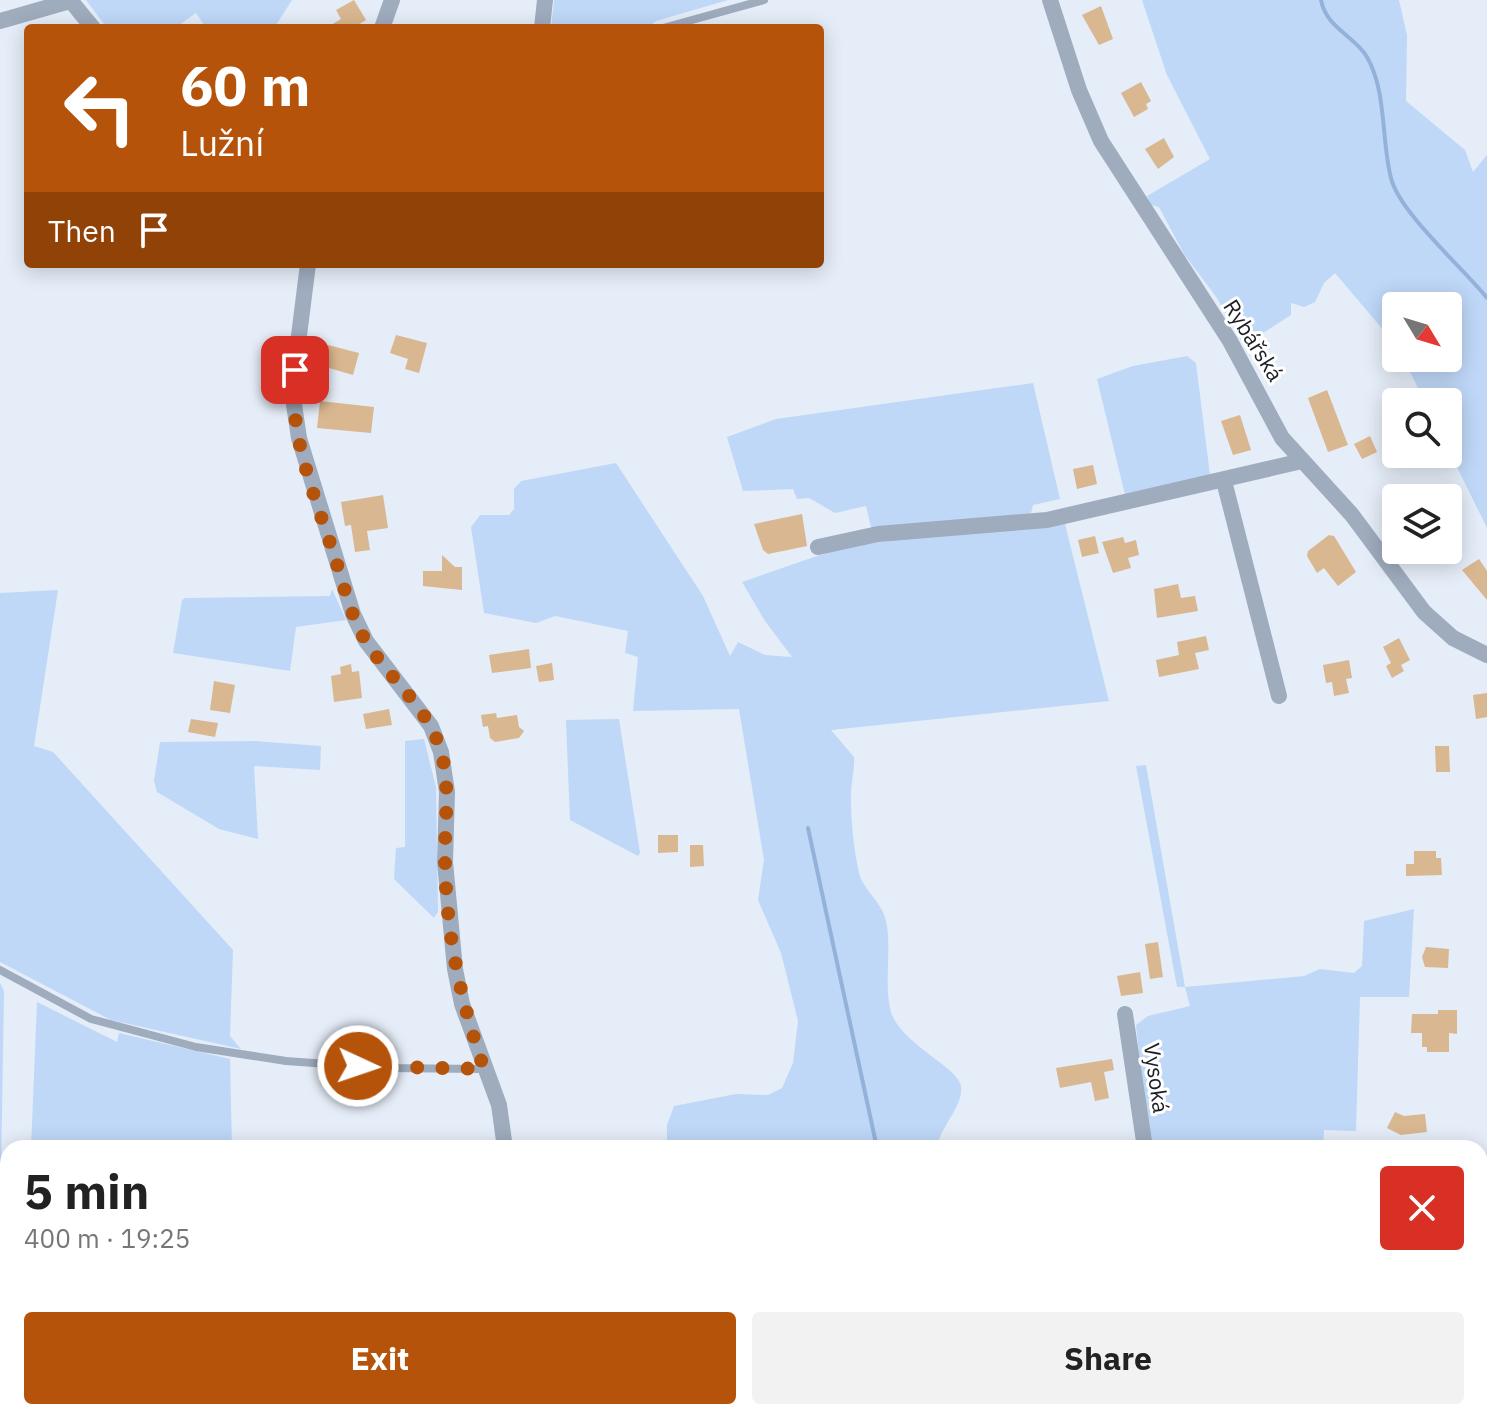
<!DOCTYPE html>
<html lang="en">
<head>
<meta charset="utf-8">
<style>
  :root { --surface:#fff; --page:#f2f2f2; --text:#222; --muted:#767676; --accent:#b45309 }
  body { margin:0; font-family:"IBM Plex Sans",sans-serif; background:var(--page); color:var(--text); height:100vh; display:flex; flex-direction:column; font-size:30px; white-space:nowrap }
  * { box-sizing:border-box; margin:0 }
  p { font-size:26px; color:var(--muted) }
  .icon { flex:none; width:44px; height:44px; fill:none; stroke:currentColor; stroke-width:2; stroke-linecap:round; stroke-linejoin:round }
  .map { position:relative; flex:1; overflow:hidden }
  .panel { position:absolute; left:0px; top:1140px; width:1488px; height:280px; display:flex; flex-direction:column; background:var(--surface); border-radius:24px 24px 0 0; box-shadow:0 4px 20px #0003 }
  .panel>* { flex:none }
  .top-card { position:absolute; left:24px; top:24px; width:800px; height:244px; border-radius:8px; box-shadow:0 4px 20px #0003; background:#b45309; color:#fff; overflow:hidden }
  .needle { width:52px; rotate:128deg }
  .fabs { position:absolute; left:1382px; top:292px; display:grid; gap:16px }
  .fabs a { display:grid; place-items:center; width:80px; height:80px; border-radius:8px; background:var(--surface); box-shadow:0 4px 20px #0003; font-size:40px }
  .pin { position:absolute; display:grid; place-items:center; width:68px; height:68px; color:#fff; margin:-34px; border-radius:16px; box-shadow:0 4px 12px #0006 }
  .me { position:absolute; width:88px; margin:-44px; rotate:93deg; stroke-linejoin:round; filter:drop-shadow(0 0 6px #0008) }
  .turn { display:flex; align-items:center; gap:28px; height:168px; padding:0 24px; font-size:36px }
  .turn .icon { width:104px; height:104px; stroke-width:2.5 }
  .turn b { display:block; font-size:56px; line-height:68px }
  .then { display:flex; align-items:center; height:76px; padding:0 24px; background:#0003; gap:16px; font-size:30px }
  .round { display:grid; place-items:center; flex:none; width:84px; height:84px; border-radius:8px; background:var(--page) }
  .headline { display:flex; align-items:center; justify-content:space-between; height:136px; padding:0 24px }
  h1 { font-size:48px; font-weight:800; line-height:60px }
  .action { display:flex; gap:16px; margin-top:auto; padding:16px 24px }
  .action a { flex:1; height:92px; border-radius:8px; background:var(--accent); color:#fff; font-size:32px; font-weight:800; line-height:92px; text-align:center }
  .action a+a { background:var(--page); color:var(--text) }
  .map>svg:first-child { display:block }
</style>
</head>
<body>
<div class="map">
<svg width="1487" height="1420" viewBox="0 0 1487 1420">
  <rect width="100%" height="100%" fill="#e5edf8"/>
  <g fill="#bfd8f8">
    <polygon points="86,0 292,0 274,28 206,28 196,13 175,28 107,28"/>
    <polygon points="554,0 728,0 656,21 647,28 551,28"/>
    <polygon points="1142,0 1399,0 1407,35 1406,101 1465,150 1473,172 1487,155 1487,528 1448,449 1448,402 1425,402 1403,358 1448,358 1448,306 1396,306 1396,345 1335,273 1324,283 1315,302 1304,307 1291,303 1291,315 1244,345 1217,298 1184,254 1159,207 1151,205 1147,196 1210,159 1167,75"/>
    <polygon points="1187,356 1196,363 1210,475 1126,499 1097,379 1133,366"/>
    <polygon points="1033,383 1060,499 1033,505 1031,513 1025,515 872,531 866,506 835,513 809,498 797,499 793,489 743,491 727,437 776,419"/>
    <path d="M616,463L703,596L730,656L738,642L765,655L792,657L765,621L742,582L846,546L1064,520L1109,701L831,730L854,757C855,771 850,785 851,800C851,823 854,850 859,873C864,892 884,902 887,926C891,952 884,989 891,1012C901,1044 958,1067 961,1086C964,1106 939,1128 937,1148H667V1125L674,1106L736,1094L768,1095L782,1088L793,1063L798,1021L781,953L758,900L764,860L739,709L633,711L638,657L625,653L628,631L555,616L536,623L484,613L471,527L480,515H509L514,509V489L521,481Z"/>
    <polygon points="332,589 346,620 296,627 290,671 173,653 182,600 185,598 330,596"/>
    <polygon points="58,590 34,746 53,752 233,950 230,1036 241,1049 111,1020 0,962 0,593"/>
    <polygon points="619,719 640,853 638,856 570,820 566,720"/>
    <polygon points="424,739 436,787 438,912 434,918 394,879 396,848 405,847 405,741"/>
    <polygon points="254,741 321,746 320,770 254,766 258,839 219,829 157,792 154,781 160,742"/>
    <polygon points="1146,765 1185,987 1304,976 1320,969 1354,973 1362,966 1364,921 1414,909 1409,997 1360,997 1356,1131 1324,1130 1323,1148 1149,1148 1136,1025 1148,1016 1190,1006 1185,987 1177,987 1136,766"/>
    <polygon points="0,983 4,991 0,1235"/>
    <polygon points="37,1002 117,1042 119,1033 230,1059 232,1148 31,1148"/>
    <polygon points="0,1344 8,1349 8,1412 352,1412 353,1420 0,1420"/>
    <polygon points="849,1412 993,1412 1023,1420 852,1420"/>
    <polygon points="1109,1412 1261,1412 1260,1420 1119,1420 1108,1416"/>
  </g>
  <g fill="none" stroke-linecap="round" stroke-linejoin="round">
    <g stroke="#94b2d9" stroke-width="4">
      <path d="M1321,0C1326,28 1355,36 1367,57C1387,92 1381,140 1391,178C1399,212 1463,268 1487,298"/>
      <polyline points="808,828 877,1148"/>
      <polyline points="919,1412 923,1420"/>
    </g>
  </g>
  <g fill="#d9b790">
    <polygon points="354,0 366,20 353,28 326,28 341,19 336,10"/>
    <polygon points="1101,6 1113,39 1099,45 1082,15"/>
    <polygon points="1141,82 1151,101 1146,104 1148,109 1134,117 1121,93"/>
    <polygon points="1164,138 1174,157 1158,169 1145,149"/>
    <polygon points="396,335 427,343 419,373 405,369 408,359 390,353"/>
    <polygon points="328,345 359,353 353,375 322,366"/>
    <polygon points="1327,390 1348,445 1328,452 1308,398"/>
    <polygon points="320,401 374,407 371,433 317,428"/>
    <polygon points="1240,415 1251,450 1233,455 1221,421"/>
    <polygon points="1370,436 1377,452 1362,459 1354,444"/>
    <polygon points="1093,465 1097,484 1077,489 1073,469"/>
    <polygon points="383,495 388,528 367,531 370,550 355,552 351,525 345,526 341,502"/>
    <polygon points="802,514 807,546 768,554 763,550 754,524"/>
    <polygon points="1329,535 1334,536 1356,572 1338,586 1324,568 1317,573 1307,556 1308,551"/>
    <polygon points="1095,536 1099,553 1082,557 1078,540"/>
    <polygon points="1123,537 1125,543 1136,540 1139,555 1128,558 1131,568 1113,573 1102,542"/>
    <polygon points="442,555 455,567 462,567 462,590 423,586 423,571 442,571"/>
    <polygon points="1479,559 1487,571 1487,600 1462,570"/>
    <polygon points="1178,584 1181,598 1195,596 1198,611 1157,618 1154,589"/>
    <polygon points="1206,636 1209,650 1195,653 1199,669 1159,677 1156,660 1179,655 1177,642"/>
    <polygon points="1399,638 1410,660 1401,665 1404,671 1392,678 1386,666 1391,663 1383,647"/>
    <polygon points="529,649 531,668 492,673 489,655"/>
    <polygon points="1349,660 1352,678 1346,679 1349,693 1334,696 1332,682 1326,683 1323,665"/>
    <polygon points="552,663 554,680 539,682 536,666"/>
    <polygon points="351,664 352,672 359,671 362,698 334,702 331,676 341,674 340,667"/>
    <polygon points="214,681 235,685 230,713 210,710"/>
    <polygon points="1487,693 1487,717 1476,719 1473,695"/>
    <polygon points="389,709 392,725 366,729 363,714"/>
    <polygon points="496,713 497,718 517,715 519,727 524,731 519,738 495,742 490,738 488,726 483,727 481,715"/>
    <polygon points="191,719 218,723 215,737 188,732"/>
    <polygon points="1435,746 1449,746 1450,772 1436,772"/>
    <polygon points="658,835 678,835 678,852 658,853"/>
    <polygon points="690,845 703,845 704,866 690,867"/>
    <polygon points="1414,851 1436,851 1436,858 1441,858 1442,875 1406,876 1406,864 1414,864"/>
    <polygon points="1158,942 1163,977 1150,979 1145,944"/>
    <polygon points="1426,947 1449,949 1448,968 1425,967 1422,957"/>
    <polygon points="1140,972 1143,993 1121,996 1117,976"/>
    <polygon points="1438,1010 1457,1010 1457,1034 1449,1033 1449,1052 1427,1052 1427,1047 1422,1047 1422,1033 1411,1033 1412,1014 1438,1014"/>
    <polygon points="1112,1059 1114,1070 1104,1072 1109,1098 1095,1101 1091,1082 1060,1088 1056,1068"/>
    <polygon points="1395,1112 1404,1116 1425,1114 1427,1132 1401,1135 1387,1128"/>
  </g>
  <g fill="none" stroke-linecap="round" stroke-linejoin="round">
    <g stroke="#9facbe" stroke-width="8">
      <polyline points="663,28 764,0"/>
      <polyline points="0,970 91,1019 196,1047 286,1061 383,1068 484,1069"/>
    </g>
    <g stroke="#9facbe" stroke-width="16">
      <polyline points="70,0 93,28"/>
      <polyline points="1050,0 1079,90 1101,141 1230,341 1282,438 1352,515 1424,612 1453,638 1487,655"/>
      <polyline points="0,21 70,1"/>
      <polyline points="382,28 392,0"/>
      <polyline points="542,28 545,0"/>
      <polyline points="308,264 292,391 299,438 353,614 366,641 431,726 441,752 447,792 445,862 455,969 462,1004 499,1105 505,1148"/>
      <polyline points="1224,481 1279,696"/>
      <polyline points="818,547 878,534 1047,520 1302,461"/>
      <polyline points="1125,1014 1145,1148"/>
      <polyline points="1480,1311 1487,1312"/>
      <polyline points="739,1412 742,1420"/>
      <polyline points="1101,1420 1104,1412"/>
    </g>
  </g>
  <g fill="none" stroke-linecap="round" stroke-linejoin="round">
    <path stroke="#b45309" stroke-width="14" stroke-dasharray="0 25.2" d="M295,370C287,432 316,499 335,558C344,586 351,618 367,643C390,679 430,710 441,752C451,788 444,825 445,861C446,934 461,1001 484,1069L358,1066"/>
  </g>
  <g text-anchor="middle" dominant-baseline="central" stroke-width="6" stroke-linejoin="round" paint-order="stroke">
    <g font-size="22" fill="#1b1e22" stroke="#fff">
      <text transform="translate(1254 340) rotate(58)">Rybářská</text>
      <text transform="translate(1157 1078) rotate(82)">Vysoká</text>
    </g>
  </g>
</svg>
<div class="fabs">
<a><svg class="needle" viewBox="-14 -14 28 28"><path d="M0-13l5 13h-10z" fill="#e53935"/><path d="M0 13l5-13h-10z" fill="#767676"/></svg></a>
<a><svg class="icon" aria-label="search" viewBox="0 0 24 24"><circle cx="10" cy="10" r="6"/><path d="M15 15l6 6"/></svg></a>
<a><svg class="icon" aria-label="layers" viewBox="0 0 24 24"><path d="M12 4l9 5-9 5-9-5zM3 14l9 5 9-5"/></svg></a>
</div>
<div class="pin" style="left:295px;top:370px;background:#d93025"><svg class="icon" aria-label="arrive" viewBox="0 0 24 24"><path d="M6 21V4h12l-3 4 3 4H6"/></svg></div>
<svg class="me" style="left:358px;top:1066px" viewBox="-20 -20 40 40"><circle r="17" fill="#b45309" stroke="#fff" stroke-width="3"/><path d="M0-11L8 9 0 5-8 9z" fill="#fff"/></svg>
<div class="top-card">
<div class="turn"><svg class="icon" aria-label="left" viewBox="0 0 24 24"><path d="M17 20v-9H6M10 6l-5 5 5 5"/></svg><div><b>60 m</b>Lužní</div></div>
<div class="then">Then<svg class="icon" aria-label="arrive" viewBox="0 0 24 24"><path d="M6 21V4h12l-3 4 3 4H6"/></svg></div>
</div>
<section class="panel">
<div class="headline"><div><h1>5 min</h1><p>400 m · 19:25</p></div><a class="round" style="background:#d93025;color:#fff"><svg class="icon" aria-label="close" viewBox="0 0 24 24"><path d="M6 6l12 12M18 6L6 18"/></svg></a></div>
<div class="action"><a>Exit</a><a>Share</a></div>
</section>
</div>
</body>
</html>
